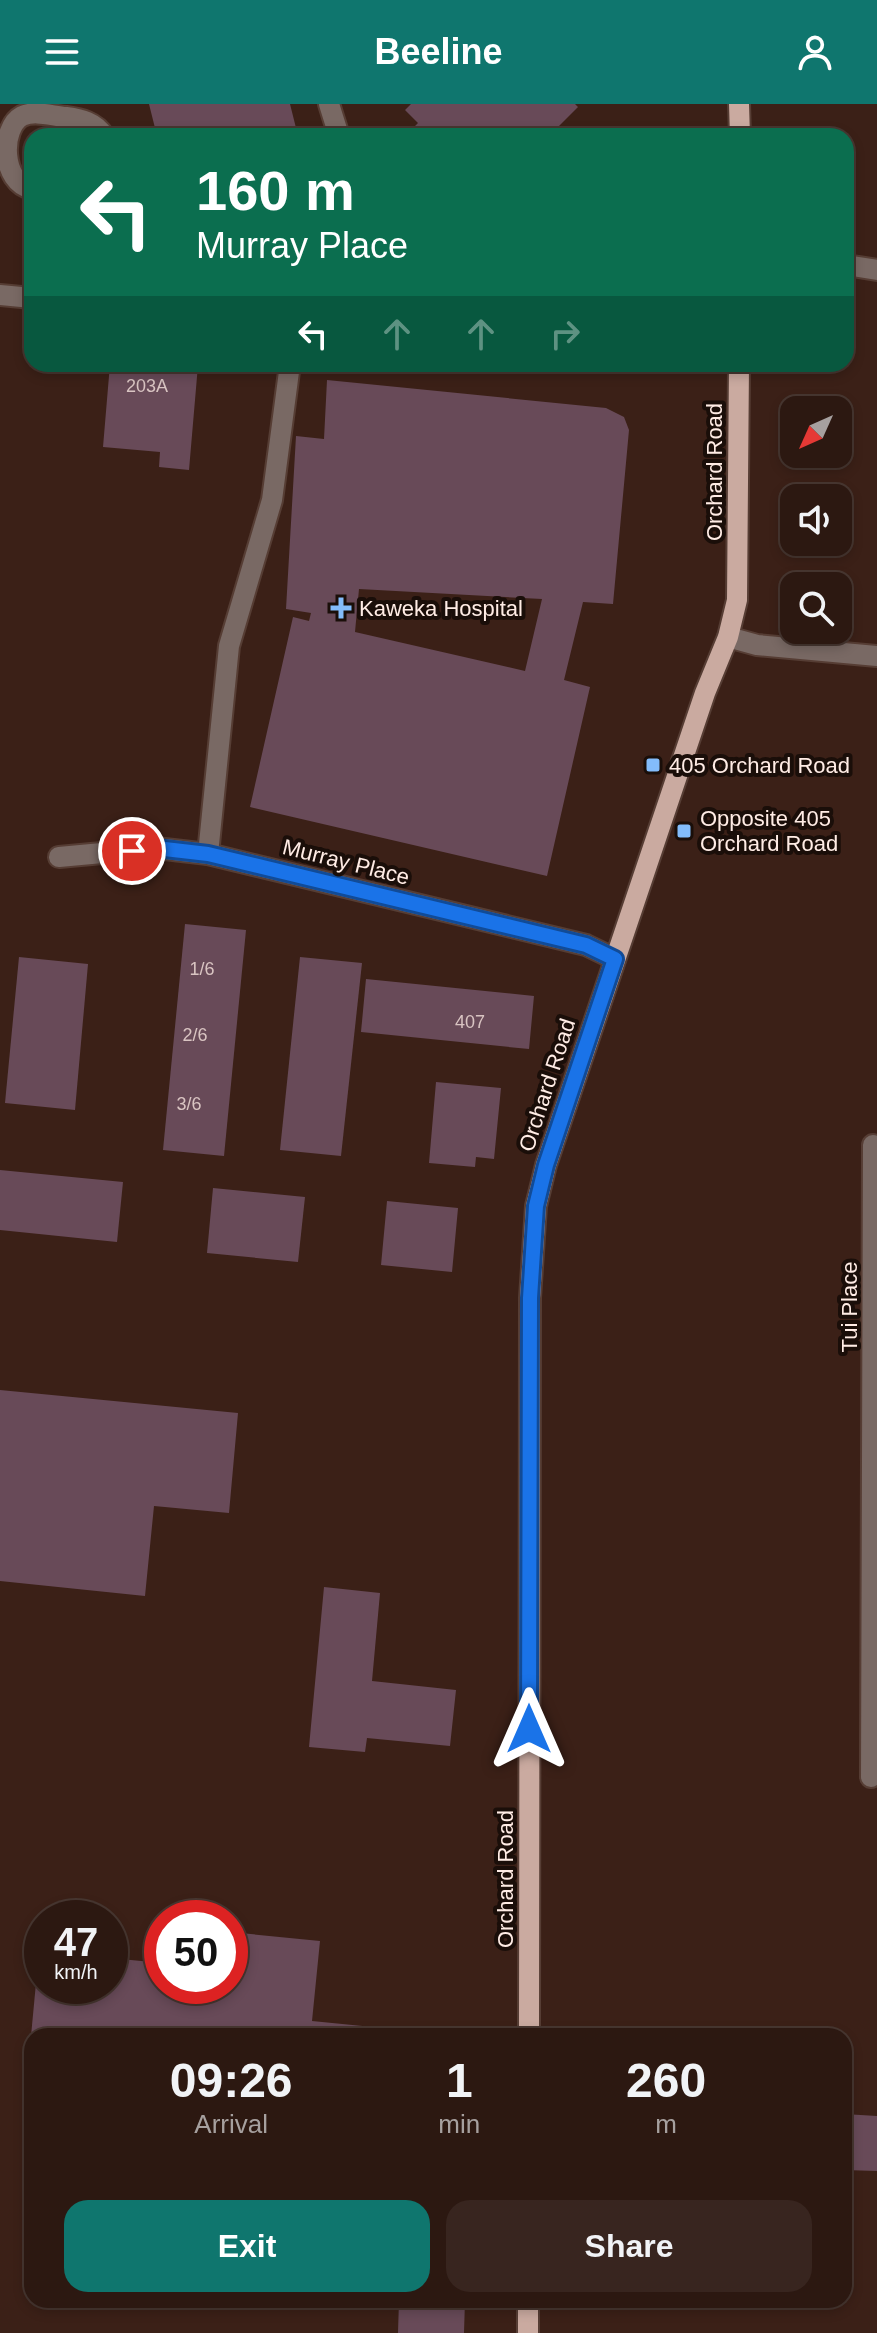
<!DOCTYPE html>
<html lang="en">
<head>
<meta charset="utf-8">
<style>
  :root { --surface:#2c1811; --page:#38251f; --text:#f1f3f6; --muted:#a6a09f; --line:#483731; --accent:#0f766e }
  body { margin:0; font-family:Arial,sans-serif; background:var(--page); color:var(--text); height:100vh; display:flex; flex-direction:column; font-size:30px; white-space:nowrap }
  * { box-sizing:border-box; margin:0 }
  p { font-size:26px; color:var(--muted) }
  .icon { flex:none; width:44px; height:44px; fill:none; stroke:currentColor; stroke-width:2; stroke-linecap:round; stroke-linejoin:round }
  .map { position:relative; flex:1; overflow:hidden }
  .sheet { position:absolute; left:24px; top:1924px; width:828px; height:280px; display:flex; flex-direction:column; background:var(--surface); border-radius:24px; box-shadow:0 4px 12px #0003,0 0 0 2px var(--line) }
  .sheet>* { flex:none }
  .guide { position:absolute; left:24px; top:24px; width:830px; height:244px; border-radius:24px; box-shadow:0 4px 12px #0003,0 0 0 2px var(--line); background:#0b6e4f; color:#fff; overflow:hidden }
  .needle { width:52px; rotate:225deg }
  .tools { position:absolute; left:780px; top:292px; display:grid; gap:16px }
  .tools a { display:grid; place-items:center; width:72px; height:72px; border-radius:16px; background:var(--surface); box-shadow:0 4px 12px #0003,0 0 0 2px var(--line); font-size:40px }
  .speed { position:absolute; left:24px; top:1796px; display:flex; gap:16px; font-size:40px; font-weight:700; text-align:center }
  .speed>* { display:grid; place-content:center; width:104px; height:104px; border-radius:50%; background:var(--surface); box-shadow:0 4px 12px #0003,0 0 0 2px var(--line); line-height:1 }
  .speed small { font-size:20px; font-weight:400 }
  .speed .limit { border:12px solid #d22; background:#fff; color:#111 }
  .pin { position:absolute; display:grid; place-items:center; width:68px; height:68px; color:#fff; margin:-34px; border:4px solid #fff; border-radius:50%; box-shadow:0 2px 8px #0007 }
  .me { position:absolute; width:88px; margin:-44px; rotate:0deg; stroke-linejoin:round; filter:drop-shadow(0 0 6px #0008) }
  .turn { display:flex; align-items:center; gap:28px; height:168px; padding:0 40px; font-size:36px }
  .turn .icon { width:104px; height:104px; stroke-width:2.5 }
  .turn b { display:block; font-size:56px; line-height:68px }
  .lanes { display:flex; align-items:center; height:76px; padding:0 40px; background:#0003; justify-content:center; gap:40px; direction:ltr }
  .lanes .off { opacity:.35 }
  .eta { display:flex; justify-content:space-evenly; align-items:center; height:136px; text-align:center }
  .eta b { font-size:48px; font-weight:700; line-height:56px }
  .button { display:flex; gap:16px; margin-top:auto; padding:16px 40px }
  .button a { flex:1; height:92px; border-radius:24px; background:var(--accent); color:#fff; font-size:32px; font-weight:700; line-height:92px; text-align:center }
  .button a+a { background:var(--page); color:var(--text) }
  header { display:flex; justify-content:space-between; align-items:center; height:104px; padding:0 40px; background:var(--accent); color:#fff; font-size:36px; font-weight:700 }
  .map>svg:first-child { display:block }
</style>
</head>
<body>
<header><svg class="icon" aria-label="menu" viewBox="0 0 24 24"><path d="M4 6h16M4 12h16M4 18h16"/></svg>Beeline<svg class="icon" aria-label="person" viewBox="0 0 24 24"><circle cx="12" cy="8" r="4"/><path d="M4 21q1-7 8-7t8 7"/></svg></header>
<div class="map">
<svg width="877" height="2229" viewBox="0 0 877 2229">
  <rect width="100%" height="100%" fill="#3b2017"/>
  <g fill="#684a58" fill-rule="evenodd">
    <polygon points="149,0 290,0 298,32 157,32"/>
    <polygon points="411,0 575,0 578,3 549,32 416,32 411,26 418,19 405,6"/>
    <polygon points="110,260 198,261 189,366 159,363 160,348 103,343"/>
    <path d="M327,276L606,304L624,313L629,326L613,500L583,498L564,576L590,583L547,772L250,703L293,513L309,517L311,509L286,505L296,332L324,335ZM359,485L542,495L525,567L355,528Z"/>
    <polygon points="185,820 246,826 224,1052 163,1046"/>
    <polygon points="19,853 88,860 75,1006 5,999"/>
    <polygon points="300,853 362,859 341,1052 280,1046"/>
    <polygon points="366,875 534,892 529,945 361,928"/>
    <polygon points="436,978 501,984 494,1055 476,1053 475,1063 429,1059"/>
    <polygon points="0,1066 123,1078 117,1138 0,1126"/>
    <polygon points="213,1084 305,1093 298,1158 207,1149"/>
    <polygon points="387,1097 458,1104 452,1168 381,1161"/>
    <polygon points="0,1286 238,1309 229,1409 154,1402 145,1492 0,1477"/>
    <polygon points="324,1483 380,1489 372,1577 456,1586 450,1642 367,1634 365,1648 309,1643"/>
    <polygon points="230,1828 320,1837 312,1917 433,1929 433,1932 31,1932 39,1847 42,1847 42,1882 110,1882 110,1854 162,1859 162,1882 230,1882"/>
    <polygon points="30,1943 32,1943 32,2018 23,2018"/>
    <polygon points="844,2010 877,2012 877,2067 844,2066"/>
    <polygon points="399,2196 465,2196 464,2229 398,2229"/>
  </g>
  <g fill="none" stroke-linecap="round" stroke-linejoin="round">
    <defs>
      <g id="minor">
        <polyline points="329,0 339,32"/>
        <path d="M32,85C1,79 0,24 22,12C35,6 52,12 66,13C81,15 95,18 104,32"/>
        <polyline points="846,161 877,166"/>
        <polyline points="0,191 32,194"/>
        <polyline points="728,533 757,541 877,552"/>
        <polyline points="208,750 229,542 272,396 290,260"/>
        <polyline points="59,753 156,744 208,750 586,841 615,855"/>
        <polyline points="871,1673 873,1041"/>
      </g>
      <g id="major">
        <polyline points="739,0 740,32"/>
        <polyline points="529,1932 530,1194 536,1102 546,1061 705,589 728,533 737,496 739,260"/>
        <polyline points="528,2229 528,2196"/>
      </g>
    </defs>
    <use href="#minor" stroke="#563d34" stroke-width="24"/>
    <use href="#major" stroke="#563d34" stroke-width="24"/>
    <use href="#minor" stroke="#796964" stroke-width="20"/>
    <use href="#major" stroke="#caaaa0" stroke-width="20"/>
  </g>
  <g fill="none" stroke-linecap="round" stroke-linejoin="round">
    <defs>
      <polyline id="route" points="132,747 156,744 208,750 586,841 615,855 546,1061 536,1102 530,1194 529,1625"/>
    </defs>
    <use href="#route" stroke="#114b97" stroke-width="20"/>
    <use href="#route" stroke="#1a73e8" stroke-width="14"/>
  </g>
  <g fill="#83bcfb" stroke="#1a0e09" stroke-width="3">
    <path d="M337 492h8v8h8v8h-8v8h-8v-8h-8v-8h8z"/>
    <rect x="645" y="653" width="16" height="16" rx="4"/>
    <rect x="676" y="719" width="16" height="16" rx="4"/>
  </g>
  <g text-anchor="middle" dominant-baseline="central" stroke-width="8" stroke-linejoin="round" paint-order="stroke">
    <g font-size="18" fill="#d9c4c2">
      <text x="147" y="282">203A</text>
      <text x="202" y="865">1/6</text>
      <text x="470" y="918">407</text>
      <text x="195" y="931">2/6</text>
      <text x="189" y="1000">3/6</text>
    </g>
    <g font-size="22" fill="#ffece5" stroke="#1a0e09">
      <text transform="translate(714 368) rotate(-90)">Orchard Road</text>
      <text transform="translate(346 758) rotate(14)">Murray Place</text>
      <text transform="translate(547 981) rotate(-72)">Orchard Road</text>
      <text transform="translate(849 1203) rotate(-90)">Tui Place</text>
      <text transform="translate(505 1775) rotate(-90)">Orchard Road</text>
    </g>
    <g font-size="22" fill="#ffece5" stroke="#1a0e09" text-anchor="start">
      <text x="359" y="504">Kaweka Hospital</text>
      <text x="669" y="661">405 Orchard Road</text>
      <text x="700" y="714">Opposite 405<tspan x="700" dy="25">Orchard Road</tspan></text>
    </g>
  </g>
</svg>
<div class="tools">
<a><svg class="needle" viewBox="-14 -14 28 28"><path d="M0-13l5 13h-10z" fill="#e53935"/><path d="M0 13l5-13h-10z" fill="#a6a09f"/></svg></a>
<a><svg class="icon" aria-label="sound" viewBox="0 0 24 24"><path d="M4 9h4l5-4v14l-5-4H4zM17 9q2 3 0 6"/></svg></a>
<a><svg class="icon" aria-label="search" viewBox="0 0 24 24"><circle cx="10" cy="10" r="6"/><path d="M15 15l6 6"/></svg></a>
</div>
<div class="speed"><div>47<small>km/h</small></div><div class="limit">50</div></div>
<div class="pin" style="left:132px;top:747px;background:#d93025"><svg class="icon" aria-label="arrive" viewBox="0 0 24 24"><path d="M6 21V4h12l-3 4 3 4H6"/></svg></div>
<svg class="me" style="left:529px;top:1625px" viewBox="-20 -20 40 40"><path d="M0-17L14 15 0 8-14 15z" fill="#1a73e8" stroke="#fff" stroke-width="4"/></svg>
<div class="guide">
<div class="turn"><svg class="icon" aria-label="left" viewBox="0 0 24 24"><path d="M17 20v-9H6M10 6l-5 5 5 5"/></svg><div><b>160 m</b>Murray Place</div></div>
<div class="lanes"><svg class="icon" aria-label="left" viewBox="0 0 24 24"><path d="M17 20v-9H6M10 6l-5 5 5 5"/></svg><svg class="icon off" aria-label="ahead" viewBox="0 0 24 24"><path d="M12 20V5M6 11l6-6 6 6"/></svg><svg class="icon off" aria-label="ahead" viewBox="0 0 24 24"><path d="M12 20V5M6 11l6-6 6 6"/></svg><svg class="icon off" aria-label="right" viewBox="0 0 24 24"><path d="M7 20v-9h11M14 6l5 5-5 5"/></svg></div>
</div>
<section class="sheet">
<div class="eta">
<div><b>09:26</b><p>Arrival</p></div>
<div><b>1</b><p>min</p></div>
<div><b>260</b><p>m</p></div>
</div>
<div class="button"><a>Exit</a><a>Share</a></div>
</section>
</div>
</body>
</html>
